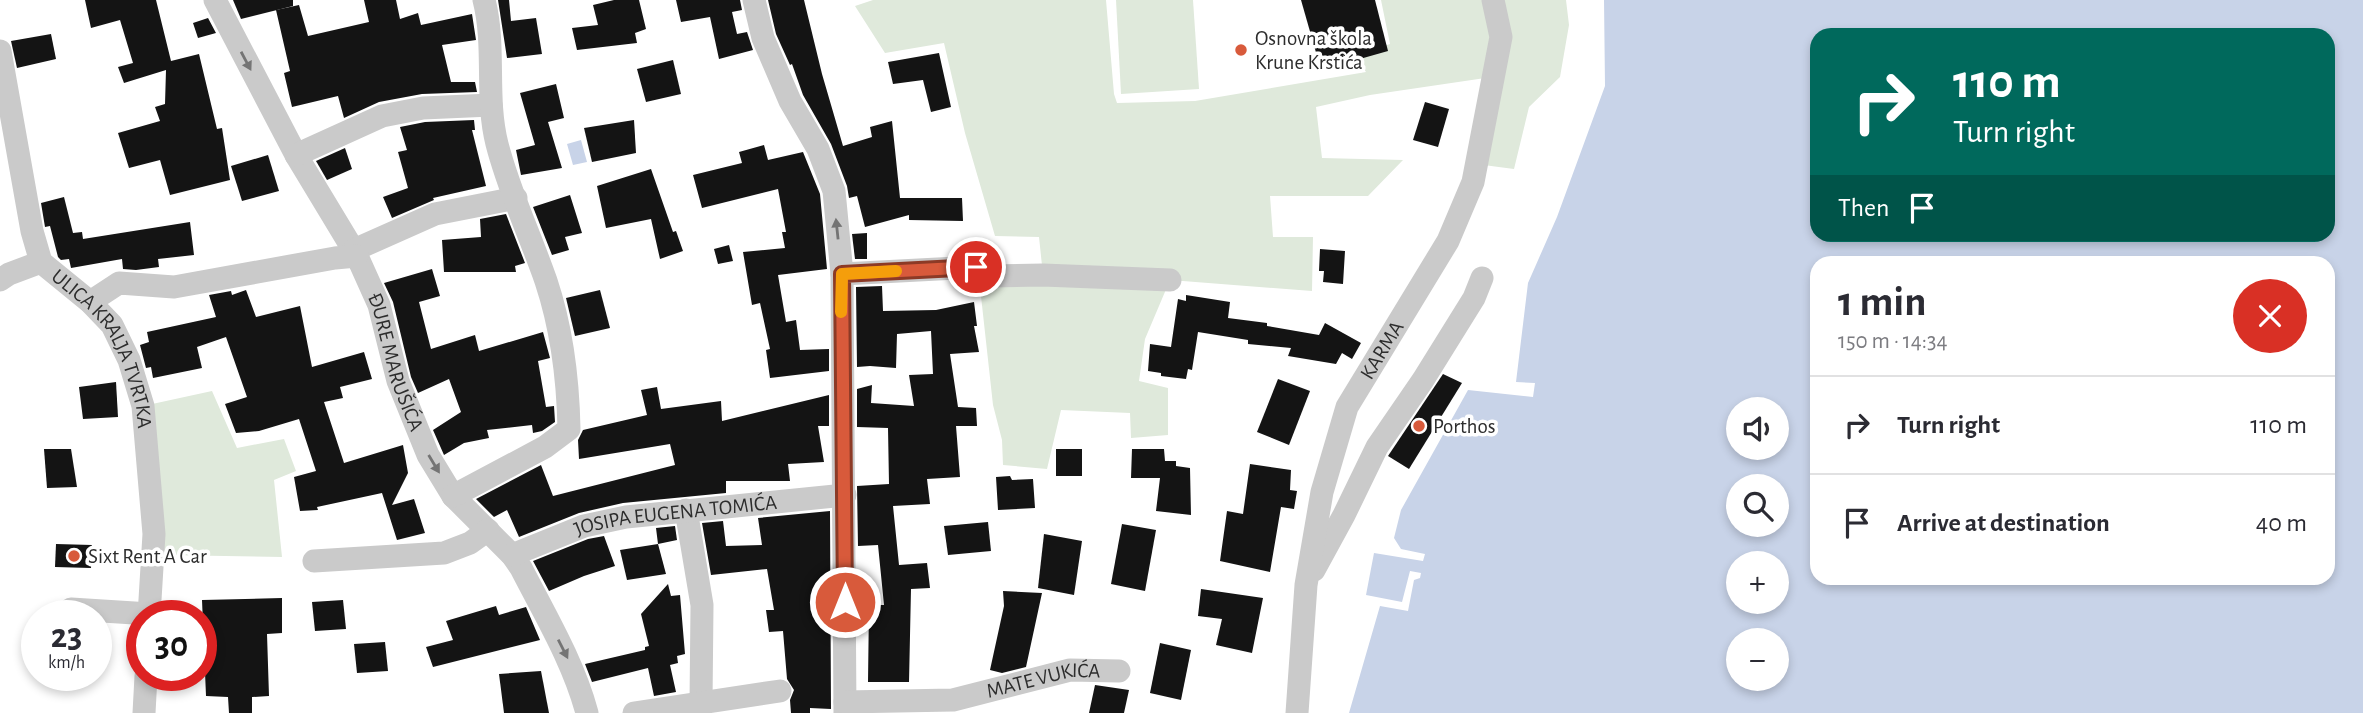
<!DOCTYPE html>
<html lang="en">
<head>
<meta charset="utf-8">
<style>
  :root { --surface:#fff; --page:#f7f7f7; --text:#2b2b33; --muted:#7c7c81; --line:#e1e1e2 }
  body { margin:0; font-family:"Alegreya Sans",sans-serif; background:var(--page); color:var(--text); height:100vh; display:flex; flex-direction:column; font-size:26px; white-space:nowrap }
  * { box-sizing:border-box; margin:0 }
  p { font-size:23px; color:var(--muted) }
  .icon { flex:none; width:38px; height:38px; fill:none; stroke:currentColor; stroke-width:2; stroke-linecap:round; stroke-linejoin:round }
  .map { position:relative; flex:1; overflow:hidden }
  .side { position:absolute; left:1810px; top:256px; width:525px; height:329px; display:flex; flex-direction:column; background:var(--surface); border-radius:21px; box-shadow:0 4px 10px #0003 }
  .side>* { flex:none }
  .hud { position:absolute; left:1810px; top:28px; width:525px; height:214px; border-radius:21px; box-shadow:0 4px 10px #0003; background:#00695c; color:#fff; overflow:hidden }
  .buttons { position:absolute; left:1726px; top:397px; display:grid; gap:14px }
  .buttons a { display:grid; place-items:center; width:63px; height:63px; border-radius:50%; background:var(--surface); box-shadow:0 4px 10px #0003; font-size:35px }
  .speed { position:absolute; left:21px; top:600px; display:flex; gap:14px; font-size:35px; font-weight:700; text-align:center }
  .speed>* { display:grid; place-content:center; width:91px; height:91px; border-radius:50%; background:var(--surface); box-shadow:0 4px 10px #0003; line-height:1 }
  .speed small { font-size:18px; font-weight:400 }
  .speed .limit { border:10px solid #d22; background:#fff; color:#111 }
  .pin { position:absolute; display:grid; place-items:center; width:60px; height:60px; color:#fff; margin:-30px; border:4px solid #fff; border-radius:50%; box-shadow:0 2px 7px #0007 }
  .me { position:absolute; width:77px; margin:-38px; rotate:0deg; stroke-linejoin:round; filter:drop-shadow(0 0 5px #0008) }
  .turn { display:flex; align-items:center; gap:24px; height:147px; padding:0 28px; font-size:32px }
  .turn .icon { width:91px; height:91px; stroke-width:2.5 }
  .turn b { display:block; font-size:49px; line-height:60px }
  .then { display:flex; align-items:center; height:66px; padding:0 28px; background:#0003; gap:14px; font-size:26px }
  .round { display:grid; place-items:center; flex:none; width:74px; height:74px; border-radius:37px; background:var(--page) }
  .headline { display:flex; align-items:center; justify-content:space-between; height:119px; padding:0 28px }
  h1 { font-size:42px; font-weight:700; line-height:52px }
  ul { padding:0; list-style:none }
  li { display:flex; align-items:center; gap:21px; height:98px; padding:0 28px; border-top:2px solid var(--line) }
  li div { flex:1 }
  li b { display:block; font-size:26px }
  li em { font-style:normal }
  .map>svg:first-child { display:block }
</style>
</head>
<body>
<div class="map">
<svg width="2363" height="713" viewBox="0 0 2363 713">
  <rect width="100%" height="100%" fill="#fff"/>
  <g fill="#dfe9db">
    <polygon points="873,0 1106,0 1114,94 1117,103 1195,101 1366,72 1355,56 1390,44 1381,0 1566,0 1569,25 1560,77 1529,107 1514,169 1476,164 1492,77 1370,95 1316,107 1322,158 1403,160 1368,196 1270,196 1273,237 1313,237 1312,291 1170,280 1145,339 1139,381 1168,388 1168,435 1131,438 1130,413 1061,410 1047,469 1003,465 1002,440 993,405 979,278 1043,275 1039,237 995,236 965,133 944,43 885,53 855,6"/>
    <polygon points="1116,0 1193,0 1199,89 1121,94"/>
    <polygon points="212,391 237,448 284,439 296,471 274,480 282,557 163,555 143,406"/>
  </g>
  <g fill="#c8d3e8" fill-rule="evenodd">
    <path d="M1604,0H2363V713H1349L1380,606L1408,611L1414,580L1420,578L1421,573L1410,571L1402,602L1366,595L1374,553L1423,561L1425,554L1401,549L1394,538L1401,510L1468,390L1533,397L1535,383L1516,382L1528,283L1557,217L1605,86ZM1816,35H2328V234H1816ZM1816,262H2328V578H1816ZM1738,410H1776V448H1738ZM1738,486H1776V525H1738ZM1738,564H1776V602H1738ZM1738,640H1776V679H1738Z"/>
    <polygon points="581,140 587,162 573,165 567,144"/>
  </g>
  <g fill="#141414">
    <polygon points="85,0 156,0 171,61 199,54 217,129 222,128 230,180 170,195 160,160 129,168 118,133 160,121 155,107 165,104 166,70 124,83 118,67 133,63 120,20 91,28"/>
    <polygon points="233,0 293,0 293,6 241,19"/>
    <polygon points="364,0 396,0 400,19 418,13 421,25 472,14 476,40 442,45 451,82 475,82 477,92 422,94 379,102 344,118 338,96 292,107 284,73 290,71 276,10 299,5 308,36 369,22"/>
    <polygon points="498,0 509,0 511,21 536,18 542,54 507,58"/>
    <polygon points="614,0 639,0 646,29 635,33 637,43 577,50 572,28 598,25 593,5"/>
    <polygon points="676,0 740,0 742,10 732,12 737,34 747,32 753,50 719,59 710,17 681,22"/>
    <polygon points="768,0 804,0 822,74 843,146 872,137 870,127 892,121 900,198 962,198 963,221 909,220 909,215 865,227 857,196 849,198 847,186 831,144 803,95 792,64 790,65 776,34"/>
    <polygon points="1301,0 1375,0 1388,51 1321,70"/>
    <polygon points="208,18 216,33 198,38 193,23"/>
    <polygon points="51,34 56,59 17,68 11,41"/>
    <polygon points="939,53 951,107 931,112 923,80 893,84 888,62"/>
    <polygon points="673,60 681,94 646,102 637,69"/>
    <polygon points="556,84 564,118 548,122 562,168 521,175 516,150 535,145 520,93"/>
    <polygon points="1425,102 1449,109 1438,147 1413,140"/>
    <polygon points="474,120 475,130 472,130 486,186 433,198 434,200 392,218 383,197 408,188 398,152 407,150 400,127 425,122"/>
    <polygon points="634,120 636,153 592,162 584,128"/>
    <polygon points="764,145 768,160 803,152 820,194 827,269 778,275 786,322 796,320 800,350 829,349 829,371 770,378 766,350 770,349 760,303 752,305 743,252 785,248 782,232 786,232 778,189 702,208 693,175 742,163 739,152"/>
    <polygon points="345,148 352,169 327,180 316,161"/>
    <polygon points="268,155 279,191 242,201 231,166"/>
    <polygon points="651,169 673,232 676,231 683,251 660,259 651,219 606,228 597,186"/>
    <polygon points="570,195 582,233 565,237 569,250 552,255 533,207"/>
    <polygon points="64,197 73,233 82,232 83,239 190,222 194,255 158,259 159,267 136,270 123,269 122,259 71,268 69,259 61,260 58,257 50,226 45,227 41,203"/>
    <polygon points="506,214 525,263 515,266 516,272 444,272 442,240 481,237 480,219"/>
    <polygon points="867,233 867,259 855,259 852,234"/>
    <polygon points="729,245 733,261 718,264 714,249"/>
    <polygon points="1320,249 1345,251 1343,284 1323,282 1324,271 1319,271"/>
    <polygon points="432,269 440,296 419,302 431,349 475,335 479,351 543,332 550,358 538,361 546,407 554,406 555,422 542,431 533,433 532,425 487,430 489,438 464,443 444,455 433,430 461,412 449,379 418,393 411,377 393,302 384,283"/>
    <polygon points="882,286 883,311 936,310 974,302 977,326 974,326 979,352 950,354 958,407 976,408 977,426 956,426 960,477 927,479 930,504 893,506 899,565 927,563 930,588 911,589 909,682 868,682 869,605 884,605 878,545 858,546 857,486 889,484 888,428 857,427 857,389 872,385 871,403 914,406 909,375 933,374 931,331 897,334 896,368 870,366 857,367 856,287"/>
    <polygon points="246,290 256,317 300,306 312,367 364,352 372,379 340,387 343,398 324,402 344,463 403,445 408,473 392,505 414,499 425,533 397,540 382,493 317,507 318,510 300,511 294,477 316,471 299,419 259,431 236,433 225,404 247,397 226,337 197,347 202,368 153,378 151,367 146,368 140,345 149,342 147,332 216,317 209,295 231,291 232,295"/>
    <polygon points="600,290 610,328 575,336 566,298"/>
    <polygon points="1186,295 1230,302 1228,318 1267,323 1267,326 1319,335 1325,323 1361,343 1352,359 1342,353 1336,364 1288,356 1291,348 1248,344 1248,340 1198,332 1192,370 1188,369 1186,379 1161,376 1161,373 1148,371 1150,344 1171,347 1178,299 1186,301"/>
    <polygon points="1443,374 1462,383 1409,469 1388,456"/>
    <polygon points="1278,379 1310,391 1289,445 1257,432"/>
    <polygon points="116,382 118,417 83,419 79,387"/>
    <polygon points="657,387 661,409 721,401 722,421 829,395 829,426 818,426 824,462 788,464 790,481 726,481 726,493 623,503 579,513 519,537 507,510 494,517 476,499 541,465 553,496 675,465 670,444 579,459 578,440 583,430 647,415 641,390"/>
    <polygon points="44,449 71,449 77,487 47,488"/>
    <rect x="1056" y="449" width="26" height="27"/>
    <polygon points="1132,449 1164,449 1165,461 1176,461 1176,466 1190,468 1191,515 1156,511 1160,478 1131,478"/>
    <polygon points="1250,464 1291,470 1290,490 1297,491 1294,509 1281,507 1270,572 1220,561 1227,511 1243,514"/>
    <polygon points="1010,476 1012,480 1033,479 1035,508 998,510 996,477"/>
    <polygon points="830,511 831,709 810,708 810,713 791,713 790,700 794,690 787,679 783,631 769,632 766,610 774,610 767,569 711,575 702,523 723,521 726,546 762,545 758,518"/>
    <polygon points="988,522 991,551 948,555 944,526"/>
    <polygon points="1122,524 1156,530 1145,591 1111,584"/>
    <polygon points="675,526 677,540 658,544 656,528"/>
    <polygon points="1044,534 1082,541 1074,595 1038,588"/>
    <polygon points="604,536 615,566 584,576 549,591 533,561 588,539"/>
    <polygon points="56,544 92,545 91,568 55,567"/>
    <polygon points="658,544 666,574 627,580 620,550"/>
    <polygon points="668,584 671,596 680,595 685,654 677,656 678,663 670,665 676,692 654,696 648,668 592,682 585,664 645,650 645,647 649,646 641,614"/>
    <polygon points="1201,589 1263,598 1252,653 1216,645 1222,619 1198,616"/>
    <polygon points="1003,591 1042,593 1026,667 1002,673 990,670 1004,606"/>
    <polygon points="282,598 282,633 267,634 269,696 252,697 252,713 229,713 228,697 206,696 202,600"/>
    <polygon points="343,600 346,629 315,631 312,602"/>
    <polygon points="496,606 499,615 526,607 540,640 433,667 426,647 453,640 446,621"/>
    <polygon points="385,642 388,671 357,673 354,644"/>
    <polygon points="1160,643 1191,650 1181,700 1150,693"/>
    <polygon points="541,671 549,713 504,713 499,674"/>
    <polygon points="1095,685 1129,690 1124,713 1089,713"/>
  </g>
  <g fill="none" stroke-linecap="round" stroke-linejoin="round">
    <g stroke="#cacaca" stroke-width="23">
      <path id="s1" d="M215,0L296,155L357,256L379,305L398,381L428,455L453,496L512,555L521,568C545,615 573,661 587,713"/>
      <polyline points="754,0 763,38 790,101 818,149 834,191 842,274 845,713"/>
      <path id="s2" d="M0,51L32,231L41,262L90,302L112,325L129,360L143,406L154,534L149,616"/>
      <polyline points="296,155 382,116 423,108 491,105"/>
      <polyline points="354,250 435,214 516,198"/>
      <polyline points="842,274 976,267 990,276 1043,275 1170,280"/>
      <polyline points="0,280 9,274 41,262"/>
      <polyline points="90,302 119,283 174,287 335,258 357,256"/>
      <path d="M453,496L545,447L569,429C568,378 562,329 546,281C530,235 509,191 497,144C485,97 496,47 484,0"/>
      <polyline points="686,510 702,605 701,703"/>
      <path id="s3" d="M512,555L584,526L626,517L845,495"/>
      <polyline points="314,561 444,553 470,543 488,530"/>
      <polyline points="1314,570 1344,515 1377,447 1423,380 1474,298 1482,278"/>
      <polyline points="71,609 150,614"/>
      <path id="s4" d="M845,702L953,700L1070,670L1119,671"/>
      <polyline points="144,713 146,676"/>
      <polyline points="634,713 780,691"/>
      <path id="s5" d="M1297,713L1306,585L1322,492L1347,407L1448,241L1473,182L1501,37L1493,0"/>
    </g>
  </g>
  <defs><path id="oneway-solid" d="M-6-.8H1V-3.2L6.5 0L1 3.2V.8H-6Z" transform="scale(1.75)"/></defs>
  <g fill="#747474">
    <use href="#oneway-solid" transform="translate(246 61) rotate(62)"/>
    <use href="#oneway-solid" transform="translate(837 229) rotate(-96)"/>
    <use href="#oneway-solid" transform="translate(434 464) rotate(59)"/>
    <use href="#oneway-solid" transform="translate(563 649) rotate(63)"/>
  </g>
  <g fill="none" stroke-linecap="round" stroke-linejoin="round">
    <defs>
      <polyline id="route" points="845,602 842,274 976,267"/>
    </defs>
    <use href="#route" stroke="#8c3a26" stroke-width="18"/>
    <use href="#route" stroke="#d85a3b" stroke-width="12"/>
    <polyline stroke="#f59e0b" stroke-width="12" points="841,312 842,274 896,271"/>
  </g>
  <g fill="#d85a3b" stroke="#fff" stroke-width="2.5">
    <circle cx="1241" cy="50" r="7"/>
    <circle cx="1419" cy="426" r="7"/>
    <circle cx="74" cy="556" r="7"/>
  </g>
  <g text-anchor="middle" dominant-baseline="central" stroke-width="7" stroke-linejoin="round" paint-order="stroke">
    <g font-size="21" fill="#2d2d2d" stroke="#fff" text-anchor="start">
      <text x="1255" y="38">Osnovna škola<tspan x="1255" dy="24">Krune Krstića</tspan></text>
      <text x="1433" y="426">Porthos</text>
      <text x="88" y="556">Sixt Rent A Car</text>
    </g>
    <g font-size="21" fill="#2d2d2d" stroke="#fff">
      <text stroke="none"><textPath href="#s5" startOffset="378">KARMA</textPath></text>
      <text stroke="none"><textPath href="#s2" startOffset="326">ULICA KRALJA TVRTKA</textPath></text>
      <text stroke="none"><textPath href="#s1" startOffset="406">ĐURE MARUŠIĆA</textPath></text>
      <text stroke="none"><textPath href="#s3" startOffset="170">JOSIPA EUGENA TOMIĆA</textPath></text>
      <text stroke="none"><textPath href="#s4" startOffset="201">MATE VUKIĆA</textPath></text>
    </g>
  </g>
</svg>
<div class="buttons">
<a><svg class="icon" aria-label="sound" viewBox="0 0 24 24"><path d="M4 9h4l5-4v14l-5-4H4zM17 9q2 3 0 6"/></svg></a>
<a><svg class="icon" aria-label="search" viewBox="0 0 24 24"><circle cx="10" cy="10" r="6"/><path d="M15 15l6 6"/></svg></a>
<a>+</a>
<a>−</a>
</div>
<div class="speed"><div>23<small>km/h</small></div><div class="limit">30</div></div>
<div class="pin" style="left:976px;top:267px;background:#d93025"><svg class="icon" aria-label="arrive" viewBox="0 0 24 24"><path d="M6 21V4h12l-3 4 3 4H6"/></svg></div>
<svg class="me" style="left:845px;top:602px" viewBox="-20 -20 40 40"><circle r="17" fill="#d85a3b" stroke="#fff" stroke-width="3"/><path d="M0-11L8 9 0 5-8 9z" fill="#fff"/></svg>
<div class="hud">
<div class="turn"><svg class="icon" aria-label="right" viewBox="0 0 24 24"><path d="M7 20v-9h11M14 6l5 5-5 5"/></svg><div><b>110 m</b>Turn right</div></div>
<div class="then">Then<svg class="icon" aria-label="arrive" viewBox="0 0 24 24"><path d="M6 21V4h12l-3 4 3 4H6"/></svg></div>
</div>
<section class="side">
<div class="headline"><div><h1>1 min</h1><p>150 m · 14:34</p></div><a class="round" style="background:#d93025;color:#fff"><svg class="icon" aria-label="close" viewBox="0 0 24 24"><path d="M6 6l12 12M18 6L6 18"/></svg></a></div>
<ul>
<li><svg class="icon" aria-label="right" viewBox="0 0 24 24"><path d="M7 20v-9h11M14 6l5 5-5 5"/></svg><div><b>Turn right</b></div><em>110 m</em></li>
<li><svg class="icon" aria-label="arrive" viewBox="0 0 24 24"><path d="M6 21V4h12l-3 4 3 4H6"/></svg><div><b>Arrive at destination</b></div><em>40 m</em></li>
</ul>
</section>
</div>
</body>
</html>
